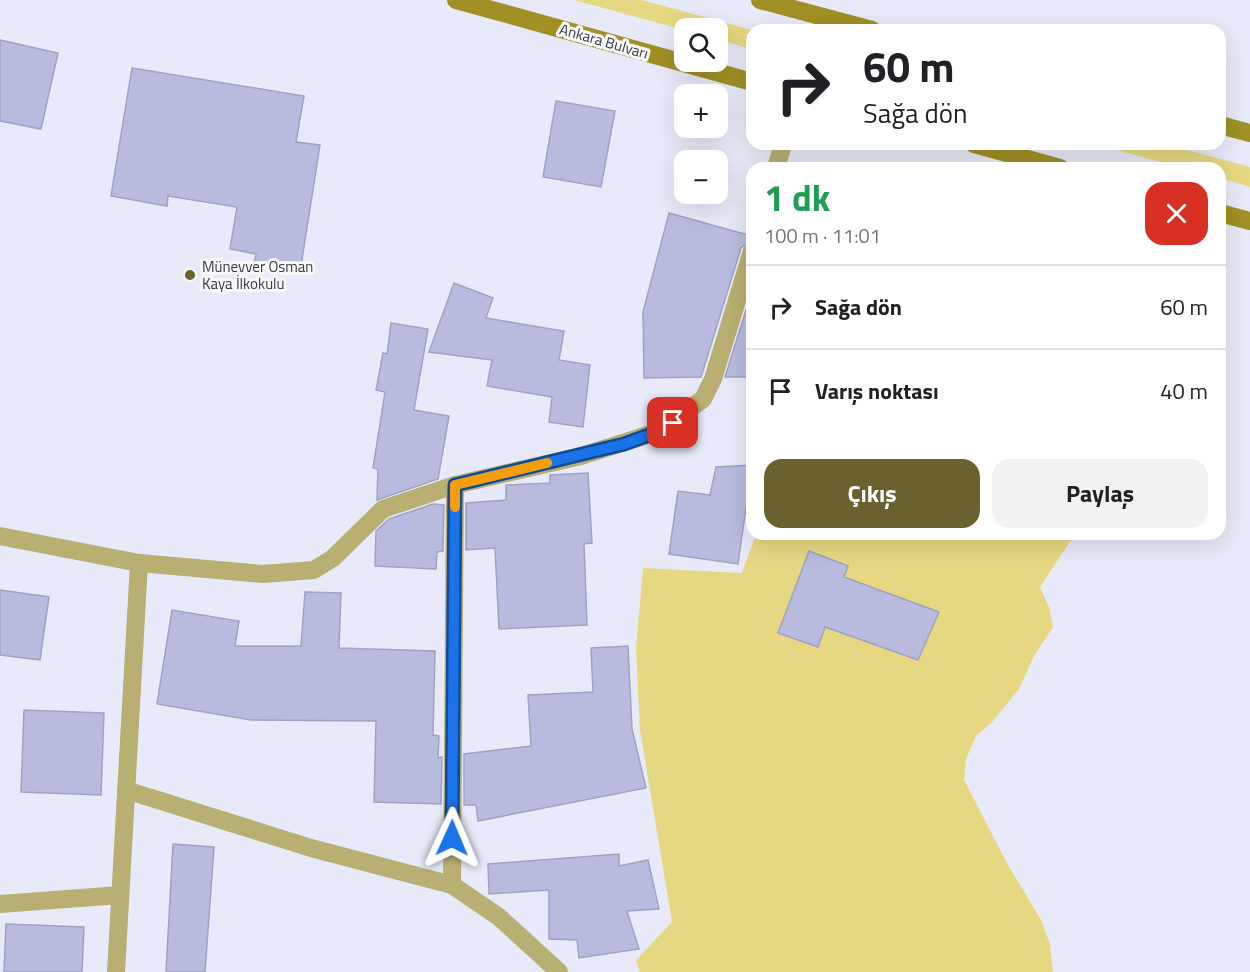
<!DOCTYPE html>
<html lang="tr">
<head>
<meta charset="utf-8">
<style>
  :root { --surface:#fff; --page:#f2f2f2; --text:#202124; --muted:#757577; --line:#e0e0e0; --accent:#69612e }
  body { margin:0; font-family:"Titillium Web",sans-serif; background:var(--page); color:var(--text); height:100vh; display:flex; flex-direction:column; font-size:22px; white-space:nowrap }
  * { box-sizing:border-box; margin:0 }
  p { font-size:20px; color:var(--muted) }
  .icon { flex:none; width:33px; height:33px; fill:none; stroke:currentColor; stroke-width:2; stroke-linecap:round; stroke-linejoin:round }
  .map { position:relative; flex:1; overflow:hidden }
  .details { position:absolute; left:746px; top:162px; width:480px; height:378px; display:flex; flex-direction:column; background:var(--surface); border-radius:18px; box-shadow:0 6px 24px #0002 }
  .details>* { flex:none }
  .top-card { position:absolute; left:746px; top:24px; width:480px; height:126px; border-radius:18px; box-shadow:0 6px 24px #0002; background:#fff; color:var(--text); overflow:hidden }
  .fabs { position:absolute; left:674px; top:18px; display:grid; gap:12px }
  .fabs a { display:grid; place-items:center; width:54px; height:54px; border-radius:12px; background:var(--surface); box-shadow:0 6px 24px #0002; font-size:30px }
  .pin { position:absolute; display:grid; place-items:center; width:51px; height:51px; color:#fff; margin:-26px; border-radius:12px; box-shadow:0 3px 9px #0006 }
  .me { position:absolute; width:66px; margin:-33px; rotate:1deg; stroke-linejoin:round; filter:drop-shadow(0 0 4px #0008) }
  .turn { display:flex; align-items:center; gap:21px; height:126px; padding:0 18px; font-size:27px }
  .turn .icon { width:78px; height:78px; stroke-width:2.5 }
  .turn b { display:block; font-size:42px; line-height:51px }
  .round { display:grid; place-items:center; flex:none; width:63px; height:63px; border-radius:18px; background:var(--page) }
  .summary { display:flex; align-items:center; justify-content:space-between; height:102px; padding:0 18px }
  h1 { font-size:36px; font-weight:700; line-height:45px; color:#1e9e55 }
  .primary-button { display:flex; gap:12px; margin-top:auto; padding:12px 18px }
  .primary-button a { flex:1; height:69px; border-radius:18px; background:var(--accent); color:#fff; font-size:24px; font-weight:700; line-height:69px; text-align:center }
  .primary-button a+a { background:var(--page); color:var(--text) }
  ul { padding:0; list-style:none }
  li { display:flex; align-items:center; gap:18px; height:84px; padding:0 18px; border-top:2px solid var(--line) }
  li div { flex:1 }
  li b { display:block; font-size:22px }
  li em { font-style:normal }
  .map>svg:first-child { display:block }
</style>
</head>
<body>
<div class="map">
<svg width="1250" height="972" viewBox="0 0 1250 972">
  <rect width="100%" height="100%" fill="#e9eaf9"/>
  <g fill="#e6d883">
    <polygon points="574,0 642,0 752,30 751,49 717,39 717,28 684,30"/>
    <polygon points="1095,144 1166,144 1250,167 1250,187 1220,178 1220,168 1182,168"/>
    <polygon points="756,534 1075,534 1040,587 1049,607 1053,627 1034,656 1019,689 992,722 976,736 966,759 964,780 1008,865 1041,920 1050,944 1053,972 640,972 636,960 672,922 640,730 636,648 643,568 742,573"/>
  </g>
  <g fill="#b8bbde" stroke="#a0a2c4" stroke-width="1.5">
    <polygon points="0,40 58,53 41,129 0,121"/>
    <polygon points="132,68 304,96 296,142 320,145 300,272 254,264 256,254 230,249 237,207 168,196 167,206 111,196"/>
    <polygon points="556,101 615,111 601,187 543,177"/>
    <polygon points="669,213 752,236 752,240 741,248 701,377 644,378 643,312"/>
    <polygon points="454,283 493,298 486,318 564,331 559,360 590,365 583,427 549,422 552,397 487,386 492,360 429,352"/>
    <polygon points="752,291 752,377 725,377"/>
    <polygon points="391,323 428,329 414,410 449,416 438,479 377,500 378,469 373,468 385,392 376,390 383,353 387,354"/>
    <polygon points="752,465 738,564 669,554 678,491 710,495 716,467"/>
    <polygon points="588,473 592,543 584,544 587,625 499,629 495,548 466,550 466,503 506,500 506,485 550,483 550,475"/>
    <polygon points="433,504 444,505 443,551 437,552 436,569 375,566 376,531 389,519"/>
    <polygon points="809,551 848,566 844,577 939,612 918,660 825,627 818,647 778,633"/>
    <polygon points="0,590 49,597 40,660 0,655"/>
    <polygon points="305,592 341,593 339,648 435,651 433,735 439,736 438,758 442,757 441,804 374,802 376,721 251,720 157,704 172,610 239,621 235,646 301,646"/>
    <polygon points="628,646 632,729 646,788 478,821 476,805 464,805 464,754 531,746 528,695 593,692 591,648"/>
    <polygon points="24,710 104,713 101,795 21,792"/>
    <polygon points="173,844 214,847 205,972 166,972"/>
    <polygon points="619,854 619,866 648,860 659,909 627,911 639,949 579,958 577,940 549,939 549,890 489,894 488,864"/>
    <polygon points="6,924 84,927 82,972 4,972"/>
  </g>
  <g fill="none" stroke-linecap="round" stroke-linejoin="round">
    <g stroke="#b9af72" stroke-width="18">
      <polyline points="776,168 783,144"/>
      <polyline points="0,536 139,563 263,574 314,570 333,558 383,509 455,485 581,456 660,431 703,399 713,379 752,251"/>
      <polyline points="126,790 311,848 452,885 499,917 559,972"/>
      <polyline points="452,885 455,485"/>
      <polyline points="0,904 120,895"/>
      <polyline points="116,972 139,563"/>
    </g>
    <g stroke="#a09025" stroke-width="18">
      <polyline points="456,0 752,82"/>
      <polyline points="760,0 872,30"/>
      <polyline points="1220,125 1250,133"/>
      <polyline points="974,144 1060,168"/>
      <polyline points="1220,213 1250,221"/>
    </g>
  </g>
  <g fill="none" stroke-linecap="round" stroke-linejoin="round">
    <defs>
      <polyline id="route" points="452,838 455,485 624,444 660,431 673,423"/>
    </defs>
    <use href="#route" stroke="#114b97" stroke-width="15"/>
    <use href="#route" stroke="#1a73e8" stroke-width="10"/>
    <polyline stroke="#f59e0b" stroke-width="10" points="455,507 455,485 547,463"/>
  </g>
  <circle fill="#69612e" stroke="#f8f8f8" stroke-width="2" cx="190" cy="275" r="6"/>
  <g text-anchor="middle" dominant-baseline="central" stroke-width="6" stroke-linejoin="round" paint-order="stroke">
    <g font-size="15" fill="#373847" stroke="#f8f8f8">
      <text transform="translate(604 41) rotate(16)">Ankara Bulvarı</text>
    </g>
    <g font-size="15" fill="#373847" stroke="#f8f8f8" text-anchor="start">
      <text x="202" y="266">Münevver Osman<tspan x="202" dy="17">Kaya İlkokulu</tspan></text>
    </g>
  </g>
</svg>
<div class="fabs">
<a><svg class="icon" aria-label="search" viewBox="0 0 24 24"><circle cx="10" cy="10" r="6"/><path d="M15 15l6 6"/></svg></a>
<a>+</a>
<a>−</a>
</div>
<div class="pin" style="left:673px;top:423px;background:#d93025"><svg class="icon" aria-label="arrive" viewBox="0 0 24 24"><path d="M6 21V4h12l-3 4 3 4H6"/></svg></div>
<svg class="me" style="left:452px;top:838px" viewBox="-20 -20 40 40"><path d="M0-17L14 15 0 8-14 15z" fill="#1a73e8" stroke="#fff" stroke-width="4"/></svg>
<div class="top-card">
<div class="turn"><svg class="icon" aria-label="right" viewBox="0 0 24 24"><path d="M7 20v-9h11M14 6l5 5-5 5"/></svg><div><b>60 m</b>Sağa dön</div></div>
</div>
<section class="details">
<div class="summary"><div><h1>1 dk</h1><p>100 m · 11:01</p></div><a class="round" style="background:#d93025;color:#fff"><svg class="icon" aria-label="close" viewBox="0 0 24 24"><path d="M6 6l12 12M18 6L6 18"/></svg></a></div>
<ul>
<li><svg class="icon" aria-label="right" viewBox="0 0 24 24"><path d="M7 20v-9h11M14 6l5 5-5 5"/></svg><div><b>Sağa dön</b></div><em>60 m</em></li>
<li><svg class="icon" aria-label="arrive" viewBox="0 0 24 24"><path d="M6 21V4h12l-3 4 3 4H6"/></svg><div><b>Varış noktası</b></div><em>40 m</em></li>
</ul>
<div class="primary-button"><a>Çıkış</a><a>Paylaş</a></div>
</section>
</div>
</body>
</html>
